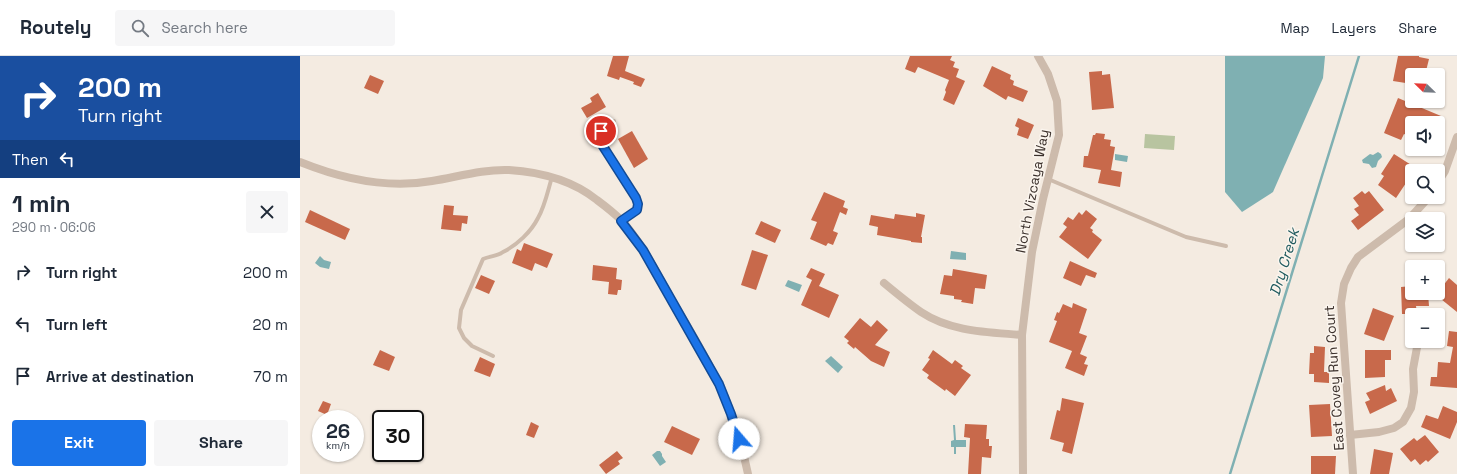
<!DOCTYPE html>
<html lang="en">
<head>
<meta charset="utf-8">
<style>
  :root { --surface:#fff; --page:#f6f6f7; --text:#1f2937; --muted:#747a83; --line:#e0e1e3; --accent:#1a73e8 }
  body { margin:0; font-family:"Space Grotesk",sans-serif; background:var(--page); color:var(--text); height:100vh; display:flex; flex-direction:column; font-size:15px; white-space:nowrap }
  * { box-sizing:border-box; margin:0 }
  p { font-size:13px; color:var(--muted) }
  .icon { flex:none; width:22px; height:22px; fill:none; stroke:currentColor; stroke-width:2; stroke-linecap:round; stroke-linejoin:round }
  .map { position:relative; flex:1; overflow:hidden }
  .drawer { display:flex; flex-direction:column; background:var(--surface); width:300px }
  .drawer>* { flex:none }
  .guide { background:#1a4fa0; color:#fff; overflow:hidden }
  .needle { width:26px; rotate:293deg }
  .controls { position:absolute; left:1105px; top:12px; display:grid; gap:8px }
  .controls a { display:grid; place-items:center; width:40px; height:40px; border-radius:4px; background:var(--surface); box-shadow:0 1px 3px #0004; font-size:20px }
  .speed { position:absolute; left:12px; top:354px; display:flex; gap:8px; font-size:20px; font-weight:700; text-align:center }
  .speed>* { display:grid; place-content:center; width:52px; height:52px; border-radius:50%; background:var(--surface); box-shadow:0 1px 3px #0004; line-height:1 }
  .speed small { font-size:10px; font-weight:400 }
  .speed .limit { border:2px solid #111; border-radius:6px; background:#fff; color:#111 }
  .pin { position:absolute; display:grid; place-items:center; width:34px; height:34px; color:#fff; margin:-17px; border:2px solid #fff; border-radius:50%; box-shadow:0 1px 4px #0007 }
  .me { position:absolute; width:44px; margin:-22px; rotate:342deg; stroke-linejoin:round; filter:drop-shadow(0 0 3px #0008) }
  .turn { display:flex; align-items:center; gap:14px; height:84px; padding:0 12px; font-size:18px }
  .turn .icon { width:52px; height:52px; stroke-width:2.5 }
  .turn b { display:block; font-size:28px; line-height:34px }
  .then { display:flex; align-items:center; height:38px; padding:0 12px; background:#0003; gap:8px; font-size:15px }
  .round { display:grid; place-items:center; flex:none; width:42px; height:42px; border-radius:4px; background:var(--page) }
  .head { display:flex; align-items:center; justify-content:space-between; height:68px; padding:0 12px }
  h1 { font-size:24px; font-weight:700; line-height:30px }
  .cta { display:flex; gap:8px; margin-top:auto; padding:8px 12px }
  .cta a { flex:1; height:46px; border-radius:4px; background:var(--accent); color:#fff; font-size:16px; font-weight:700; line-height:46px; text-align:center }
  .cta a+a { background:var(--page); color:var(--text) }
  ul { padding:0; list-style:none }
  li { display:flex; align-items:center; gap:12px; height:52px; padding:0 12px }
  li div { flex:1 }
  li b { display:block; font-size:15px }
  li em { font-style:normal }
  header { display:flex; align-items:center; gap:24px; box-sizing:border-box; height:56px; padding:0 20px; background:var(--surface); border-bottom:1px solid var(--line) }
  header strong { font-size:19px }
  nav { display:flex; gap:22px; margin-inline-start:auto; font-size:14px }
  .search { width:280px; height:36px; background:var(--page); display:flex; align-items:center; gap:10px; box-sizing:border-box; padding:0 14px; border-radius:4px; color:var(--muted); font-size:15px }
  main { display:flex; flex:1; min-height:0 }
  .map>svg:first-child { display:block }
</style>
</head>
<body>
<header>
<strong>Routely</strong>
<div class="search"><svg class="icon" aria-label="search" viewBox="0 0 24 24"><circle cx="10" cy="10" r="6"/><path d="M15 15l6 6"/></svg>Search here</div>
<nav><a>Map</a><a>Layers</a><a>Share</a></nav>
</header>
<main>
<section class="drawer">
<div class="guide">
<div class="turn"><svg class="icon" aria-label="right" viewBox="0 0 24 24"><path d="M7 20v-9h11M14 6l5 5-5 5"/></svg><div><b>200 m</b>Turn right</div></div>
<div class="then">Then<svg class="icon" aria-label="left" viewBox="0 0 24 24"><path d="M17 20v-9H6M10 6l-5 5 5 5"/></svg></div>
</div>
<div class="head"><div><h1>1 min</h1><p>290 m · 06:06</p></div><a class="round"><svg class="icon" aria-label="close" viewBox="0 0 24 24"><path d="M6 6l12 12M18 6L6 18"/></svg></a></div>
<ul>
<li><svg class="icon" aria-label="right" viewBox="0 0 24 24"><path d="M7 20v-9h11M14 6l5 5-5 5"/></svg><div><b>Turn right</b></div><em>200 m</em></li>
<li><svg class="icon" aria-label="left" viewBox="0 0 24 24"><path d="M17 20v-9H6M10 6l-5 5 5 5"/></svg><div><b>Turn left</b></div><em>20 m</em></li>
<li><svg class="icon" aria-label="arrive" viewBox="0 0 24 24"><path d="M6 21V4h12l-3 4 3 4H6"/></svg><div><b>Arrive at destination</b></div><em>70 m</em></li>
</ul>
<div class="cta"><a>Exit</a><a>Share</a></div>
</section>
<div class="map">
<svg width="1157" height="418" viewBox="0 0 1157 418">
  <rect width="100%" height="100%" fill="#f4ebe1"/>
  <polygon fill="#b8c4a0" points="845,78 875,80 874,94 844,92"/>
  <g fill="#7fb0b2">
    <polygon points="925,0 1025,0 1023,22 973,136 942,156 925,136"/>
    <polygon points="1078,96 1081,98 1082,101 1078,105 1076,111 1072,112 1069,108 1063,107 1062,104 1070,98 1073,99"/>
    <polygon points="815,98 828,100 827,106 815,104"/>
    <polygon points="651,195 666,197 666,204 650,203"/>
    <polygon points="20,200 24,204 31,206 29,213 20,211 15,207"/>
    <polygon points="488,224 502,229 499,236 485,230"/>
    <polygon points="531,300 543,311 538,317 525,305"/>
    <polygon points="653,369 655,369 656,384 666,384 666,391 656,391 656,398 654,398 654,391 651,391 651,385 654,384"/>
    <polygon points="357,395 360,395 362,398 362,400 366,406 360,410 352,399"/>
  </g>
  <g fill="none" stroke-linecap="round" stroke-linejoin="round">
    <polyline stroke="#7fb0b2" stroke-width="2.5" points="930,418 1059,0"/>
  </g>
  <g fill="#c8694b">
    <polygon points="313,0 329,0 325,15 345,23 341,31 333,28 334,26 320,21 319,24 307,20"/>
    <polygon points="610,0 652,0 650,4 655,6 653,11 659,13 656,21 665,25 654,49 643,44 646,36 645,34 649,24 618,11 615,17 605,13"/>
    <polygon points="1098,0 1119,0 1119,1 1129,3 1125,19 1112,19 1112,28 1093,25"/>
    <polygon points="692,10 711,19 710,23 714,25 713,29 728,35 723,46 708,40 706,44 683,30"/>
    <polygon points="802,15 802,19 810,18 814,52 792,54 789,16"/>
    <polygon points="70,19 84,25 78,38 64,32"/>
    <polygon points="298,37 306,51 287,62 281,52 292,46 290,42"/>
    <polygon points="1098,42 1141,60 1138,67 1128,67 1116,62 1114,67 1112,67 1112,73 1109,80 1104,78 1101,84 1084,77"/>
    <polygon points="718,62 734,69 728,83 717,79 719,72 715,70"/>
    <polygon points="332,75 348,103 334,112 318,83"/>
    <polygon points="796,77 805,78 804,83 811,84 810,90 815,91 811,114 822,116 820,131 798,127 801,114 783,111 784,100 788,100 793,79 795,79"/>
    <polygon points="1094,98 1116,112 1114,115 1112,115 1112,118 1096,142 1078,129 1084,120 1081,118"/>
    <polygon points="1062,135 1065,138 1069,135 1084,154 1058,174 1051,165 1059,159 1054,153 1059,150 1053,142"/>
    <polygon points="524,136 545,145 543,151 548,153 546,159 540,156 533,175 538,177 533,189 528,187 526,190 510,183 517,166 511,164"/>
    <polygon points="144,149 154,150 153,159 168,160 167,168 162,167 161,175 141,173"/>
    <polygon points="10,154 50,173 45,184 5,166"/>
    <polygon points="786,154 797,163 790,172 793,174 792,176 802,184 788,203 759,181 767,171 763,168 768,161 773,164 779,156 782,159"/>
    <polygon points="616,157 625,159 621,181 622,181 622,187 611,186 611,185 577,179 578,171 569,169 571,159 594,163 595,158 616,161"/>
    <polygon points="461,165 481,174 475,187 455,178"/>
    <polygon points="224,187 253,198 247,212 235,207 232,215 212,207 217,193 221,195"/>
    <polygon points="452,194 468,199 456,234 441,229"/>
    <polygon points="770,205 797,217 795,222 786,219 781,230 763,222"/>
    <polygon points="293,209 317,212 316,223 322,224 321,234 318,234 317,239 308,238 309,226 292,224"/>
    <polygon points="511,212 525,218 519,230 539,239 529,262 501,249 512,224 506,221"/>
    <polygon points="653,213 687,219 685,233 675,232 673,248 661,246 662,244 654,243 654,240 640,238 644,219 652,220"/>
    <polygon points="181,219 195,225 189,238 175,232"/>
    <polygon points="1149,222 1157,229 1157,256 1136,239"/>
    <polygon points="1112,230 1112,237 1128,237 1129,250 1116,250 1117,258 1102,258 1101,231"/>
    <polygon points="773,247 787,253 779,277 787,280 780,298 787,301 784,308 788,309 784,320 765,312 772,295 749,286 757,265 754,264 757,256 759,257 763,248 772,252"/>
    <polygon points="1073,252 1094,260 1084,285 1064,278"/>
    <polygon points="560,262 571,271 577,264 588,274 575,289 590,296 584,311 571,305 555,291 554,293 547,287 549,285 544,281"/>
    <polygon points="1149,275 1157,276 1157,332 1130,330 1131,321 1137,321 1138,306 1150,307 1153,291 1147,290"/>
    <polygon points="1014,290 1025,291 1024,316 1029,316 1029,327 1014,326 1014,318 1009,318 1010,297 1014,297"/>
    <polygon points="80,294 95,301 89,315 73,309"/>
    <polygon points="633,294 652,308 655,304 663,310 661,312 671,319 655,340 646,333 645,335 627,322 629,319 622,314 630,303 628,302"/>
    <polygon points="1065,294 1091,294 1091,304 1085,304 1085,321 1065,322"/>
    <polygon points="180,301 195,308 190,321 174,315"/>
    <polygon points="1085,329 1086,335 1091,332 1097,345 1070,358 1065,346 1070,344 1066,337"/>
    <polygon points="762,342 784,347 772,398 762,395 764,387 750,383 757,354 760,355"/>
    <polygon points="23,345 31,348 27,359 18,355"/>
    <polygon points="1030,348 1032,380 1011,381 1009,349"/>
    <polygon points="1143,350 1157,356 1157,366 1150,383 1121,371 1126,359 1138,363"/>
    <polygon points="231,366 239,370 234,382 226,379"/>
    <polygon points="665,368 687,369 686,383 689,383 689,390 692,390 691,402 682,401 681,418 668,418 670,382 664,381"/>
    <polygon points="372,370 400,383 392,399 364,386"/>
    <polygon points="1125,379 1139,396 1128,406 1126,404 1120,409 1115,403 1111,406 1100,393 1114,382 1117,385"/>
    <polygon points="1074,393 1093,397 1089,418 1070,418"/>
    <polygon points="317,395 323,402 318,405 320,408 306,418 299,409"/>
    <polygon points="1011,400 1036,400 1035,418 1011,418"/>
  </g>
  <g fill="none" stroke-linecap="round" stroke-linejoin="round">
    <g stroke="#cdbbac" stroke-width="4">
      <path d="M314,65C305,70 302,74 299,83L336,142L338,148L337,154L322,164"/>
      <polyline points="748,123 886,181 926,190"/>
      <path d="M193,300L172,290L164,282L159,272L161,254L183,203C190,200 198,200 203,196C217,189 231,176 238,162C245,150 248,134 252,121"/>
    </g>
    <g stroke="#cdbbac" stroke-width="8">
      <path d="M0,106C42,123 87,133 132,125C157,121 183,113 209,114C240,116 272,124 297,144C305,150 314,157 321,164C342,186 358,220 373,246C389,273 406,300 419,329C432,357 442,387 448,418"/>
      <polyline points="1138,126 1145,115 1157,81"/>
      <path d="M584,227C596,237 608,247 621,256C651,276 688,276 722,279"/>
      <polyline points="1050,379 1079,376 1094,372 1103,366 1111,352 1114,336 1113,313 1118,286"/>
      <polyline points="723,417 722,279 732,196 743,143 759,79 757,45 748,18 738,0"/>
      <polyline points="1053,418 1041,247 1044,228 1051,212 1058,201 1109,163 1129,141"/>
    </g>
  </g>
  <g fill="none" stroke-linecap="round" stroke-linejoin="round">
    <defs>
      <polyline id="route" points="301,75 299,84 336,142 338,148 337,154 321,165 343,194 419,328 431,358 439,383"/>
    </defs>
    <use href="#route" stroke="#114b97" stroke-width="10"/>
    <use href="#route" stroke="#1a73e8" stroke-width="7"/>
  </g>
  <g text-anchor="middle" dominant-baseline="central" stroke-width="3" stroke-linejoin="round" paint-order="stroke">
    <g font-size="14" fill="#3b302b" stroke="#fbf5ee">
      <text transform="translate(732 135) rotate(-79)">North Vizcaya Way</text>
      <text transform="translate(1034 322) rotate(-94)">East Covey Run Court</text>
    </g>
    <g font-size="15" font-style="italic" fill="#1f5a5e" stroke="#fbf5ee">
      <text transform="translate(984 206) rotate(-73)">Dry Creek</text>
    </g>
  </g>
</svg>
<div class="controls">
<a><svg class="needle" viewBox="-14 -14 28 28"><path d="M0-13l5 13h-10z" fill="#e53935"/><path d="M0 13l5-13h-10z" fill="#747a83"/></svg></a>
<a><svg class="icon" aria-label="sound" viewBox="0 0 24 24"><path d="M4 9h4l5-4v14l-5-4H4zM17 9q2 3 0 6"/></svg></a>
<a><svg class="icon" aria-label="search" viewBox="0 0 24 24"><circle cx="10" cy="10" r="6"/><path d="M15 15l6 6"/></svg></a>
<a><svg class="icon" aria-label="layers" viewBox="0 0 24 24"><path d="M12 4l9 5-9 5-9-5zM3 14l9 5 9-5"/></svg></a>
<a>+</a>
<a>−</a>
</div>
<div class="speed"><div>26<small>km/h</small></div><div class="limit">30</div></div>
<div class="pin" style="left:301px;top:75px;background:#d93025"><svg class="icon" aria-label="arrive" viewBox="0 0 24 24"><path d="M6 21V4h12l-3 4 3 4H6"/></svg></div>
<svg class="me" style="left:439px;top:383px" viewBox="-20 -20 40 40"><circle r="19" fill="#fff"/><path d="M0-13L10 11 0 6-10 11z" fill="#1a73e8"/></svg>
</div>
</main>
</body>
</html>
